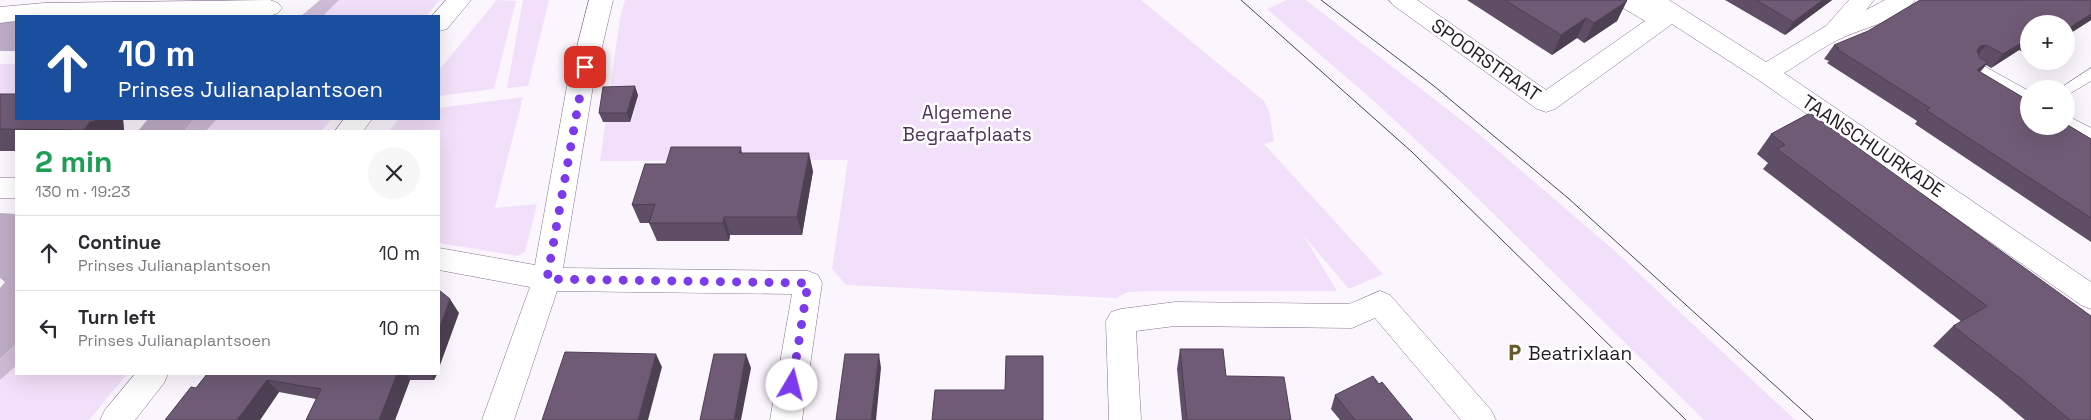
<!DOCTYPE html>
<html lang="en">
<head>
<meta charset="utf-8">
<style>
  :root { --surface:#fff; --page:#f7f7f7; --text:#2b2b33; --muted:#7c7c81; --line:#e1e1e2 }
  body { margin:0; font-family:"Space Grotesk",sans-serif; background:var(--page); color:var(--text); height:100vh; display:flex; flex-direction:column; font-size:19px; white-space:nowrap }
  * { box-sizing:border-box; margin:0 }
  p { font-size:16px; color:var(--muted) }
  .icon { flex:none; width:28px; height:28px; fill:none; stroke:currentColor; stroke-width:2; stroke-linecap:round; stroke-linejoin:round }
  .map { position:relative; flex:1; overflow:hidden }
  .sheet { position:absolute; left:15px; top:130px; width:425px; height:245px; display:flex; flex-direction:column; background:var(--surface); border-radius:0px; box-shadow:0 5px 20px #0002 }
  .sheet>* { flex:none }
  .top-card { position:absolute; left:15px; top:15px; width:425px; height:105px; border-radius:0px; box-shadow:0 5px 20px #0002; background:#1a4fa0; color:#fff; overflow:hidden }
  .tools { position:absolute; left:2020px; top:15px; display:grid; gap:10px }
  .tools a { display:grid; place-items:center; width:55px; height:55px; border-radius:50%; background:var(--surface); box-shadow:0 5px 20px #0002; font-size:25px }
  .pin { position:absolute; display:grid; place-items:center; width:42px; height:42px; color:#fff; margin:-21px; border-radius:10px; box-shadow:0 2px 8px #0006 }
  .me { position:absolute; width:55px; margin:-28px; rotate:8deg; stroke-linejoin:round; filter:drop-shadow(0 0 4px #0008) }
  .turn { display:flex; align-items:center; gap:18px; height:105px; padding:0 20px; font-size:22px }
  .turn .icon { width:65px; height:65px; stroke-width:2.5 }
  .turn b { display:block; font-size:35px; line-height:42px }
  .round { display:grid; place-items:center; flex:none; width:52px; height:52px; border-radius:26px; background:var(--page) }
  .headline { display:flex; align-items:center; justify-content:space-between; height:85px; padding:0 20px }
  h1 { font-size:30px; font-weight:700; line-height:38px; color:#1e9e55 }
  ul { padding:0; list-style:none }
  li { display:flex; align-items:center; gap:15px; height:75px; padding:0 20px; border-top:1px solid var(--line) }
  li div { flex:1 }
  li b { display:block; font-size:19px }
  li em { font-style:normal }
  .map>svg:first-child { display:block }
</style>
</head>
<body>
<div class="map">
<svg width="2091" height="420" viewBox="0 0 2091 420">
  <rect width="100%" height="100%" fill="#fbf6fd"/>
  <g fill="#f2dff9">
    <polygon points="339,0 440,0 426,16 323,16"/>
    <polygon points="497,0 516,1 494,89 439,96 439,70"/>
    <polygon points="523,0 549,0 528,86 507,88"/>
    <polygon points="625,0 1141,0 1264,101 1269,111 1274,141 1264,144 1383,274 1349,289 1303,235 1337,291 1147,291 1128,292 1116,298 846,285 832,269 848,160 600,161 620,18"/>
    <polygon points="1287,0 1306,0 1474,130 1616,252 1795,420 1704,420 1464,185 1375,102 1267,9"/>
    <rect x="0" y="64" width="16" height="46"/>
    <polygon points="523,97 495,208 537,204 525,252 518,256 439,243 439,131 389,131 399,119 439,119 439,108"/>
    <polygon points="217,119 332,119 321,131 206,131"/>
    <polygon points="16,366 16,374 127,374 89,420 0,420 0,380"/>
  </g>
  <g fill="#bfacc6">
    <rect x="0" y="17" width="16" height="34"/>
    <polygon points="148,119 194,119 184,131 138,131"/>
    <polygon points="0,213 16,214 16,344 0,359 0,288 5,282 0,278"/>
  </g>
  <g fill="#cfbbd6">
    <polygon points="320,0 339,0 323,16 301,16"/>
    <polygon points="194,119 217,119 206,131 184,131"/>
    <polygon points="16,344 16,366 0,380 0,359"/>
  </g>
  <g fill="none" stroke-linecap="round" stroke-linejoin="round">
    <defs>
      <g id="service">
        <polygon points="1975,61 2029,91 2029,104 1969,70 1967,66 1969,62"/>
        <polygon points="2091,68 2091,81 2066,96 2066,89 2059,89"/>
        <polygon points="2066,115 2091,128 2091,142 2062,126 2066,126"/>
      </g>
      <g id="minor">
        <polygon points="270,0 278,3 282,8 278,13 270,16 16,16 16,21 0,23 0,7 44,3"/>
        <polygon points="589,0 613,0 593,86 563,268 808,271 818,275 822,283 802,420 770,420 792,294 557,291 514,420 482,420 530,287 439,270 439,248 535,265 567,86"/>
        <path d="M1389,0H1417L1546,90L1645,21L1618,5L1614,0H1669L1766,62L1826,26L1849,0H1874L1866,10L1885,0H1915C1903,19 1864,28 1844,37C1823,46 1803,62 1784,73L2091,282V309L2081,305L1757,79L1672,24L1555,109L1546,112L1537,109L1393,5Z"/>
        <rect x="0" y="178" width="16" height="20"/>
        <polygon points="1380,291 1390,295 1491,410 1496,420 1461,420 1375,318 1352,328 1175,326 1136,331 1141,420 1109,420 1106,321 1111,312 1121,309 1175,302 1349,304"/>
      </g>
      <g id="tertiary">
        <polygon points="446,0 471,0 447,29 439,31 439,16 432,16"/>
        <polygon points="344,119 372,119 363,131 335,131"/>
        <polygon points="135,374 168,374 164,383 135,420 100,420 105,410"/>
      </g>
    </defs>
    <use href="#service" stroke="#85718d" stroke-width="1"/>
    <use href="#minor" stroke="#85718d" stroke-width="1"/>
    <use href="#tertiary" stroke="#85718d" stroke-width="1"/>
    <use href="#service" fill="#fff" fill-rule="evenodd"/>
    <use href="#minor" fill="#fff" fill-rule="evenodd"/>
    <use href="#tertiary" fill="#fff" fill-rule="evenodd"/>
    <g stroke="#4c454f" stroke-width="1">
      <polyline points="1241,0 1412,152 1686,420"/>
      <polyline points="1321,0 1434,86 1568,198 1813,420"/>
    </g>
  </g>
  <g fill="#5f4e65">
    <polygon points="1467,0 1626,0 1617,21 1584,43 1577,38 1552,55"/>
    <polygon points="1725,0 1832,0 1785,35"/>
    <polygon points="2091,0 2091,20 2066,36 2029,24 2029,55 2019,50 1991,68 1986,65 1980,72 2091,139 2091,242 1915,124 1917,121 1827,63 1829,61 1824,59 1834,45"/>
    <polygon points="0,94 123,119 124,131 16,131 16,151 0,151"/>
    <polygon points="638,95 630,122 603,122 599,113"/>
    <polygon points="1810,113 2091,420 2025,420 1998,397 1933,346 1953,326 1962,322 1763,169 1768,163 1757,154 1771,134"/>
    <polygon points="741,147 742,153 813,171 802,235 730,235 729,241 657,241 649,223 640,223 632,205 666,164"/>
    <polygon points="1180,349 1291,420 1182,420 1177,369"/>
    <polygon points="207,374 437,374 434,380 410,380 395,420 306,420 316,399 279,392 260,420 165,420 196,388"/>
    <polygon points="1379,384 1413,420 1340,420 1331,409 1335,395"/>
  </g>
  <g fill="#4e4053">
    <polygon points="1823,0 1832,0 1785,35 1793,22"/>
    <polygon points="1627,1 1617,21 1584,43 1594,23"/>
    <polygon points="2091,14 2091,20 2066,36 2066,30"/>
    <polygon points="1586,18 1577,38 1552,55 1561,35"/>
    <polygon points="2029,38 2029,39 2019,50 1991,68 2003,54"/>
    <polygon points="1986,45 1975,59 1969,60 1980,46"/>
    <polygon points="1988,62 1977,76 1977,70"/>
    <polygon points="635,86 638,95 630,122 627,113"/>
    <polygon points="102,119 123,119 124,131 86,131 84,130 90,122"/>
    <polygon points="809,153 813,171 802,235 797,217"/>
    <polygon points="724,217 730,235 729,241 723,223"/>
    <polygon points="450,299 459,313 439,368 439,329"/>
    <polygon points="656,354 662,367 648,420 638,420"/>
    <polygon points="746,354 751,368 741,420 734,420"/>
    <polygon points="879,354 881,368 876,420 871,420"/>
    <polygon points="397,374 405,374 410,380 395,420 379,420"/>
    <polygon points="430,374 437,374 434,380"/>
    <polygon points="267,380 279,392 260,420 237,420"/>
  </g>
  <g fill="#6f5b76" stroke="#4e4053">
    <polygon points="1505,0 1626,0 1627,1 1594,23 1586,18 1561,35"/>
    <polygon points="1756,0 1823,0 1793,22"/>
    <polygon points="1920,0 2091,0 2091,14 2066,30 2066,24 2029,24 2029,38 2003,54 1986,45 1980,46 1977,51 1980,58 1988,62 1977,70 2029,101 2029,126 2066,126 2066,124 2091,139 2091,218 1926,110 1930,108 1837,49 1839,48 1834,45 1868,31"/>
    <polygon points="635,86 627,113 599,113 603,87"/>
    <polygon points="0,94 16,94 16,119 102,119 90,122 84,130 0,129"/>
    <polygon points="1810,113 2091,316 2091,420 2070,420 2020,378 1953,326 1987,306 1777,149 1785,145 1771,134"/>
    <polygon points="671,147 741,147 739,153 809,153 797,217 724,217 723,223 649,223 655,204 632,205 645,164 666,164"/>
    <polygon points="439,290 450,299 439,329"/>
    <polygon points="1180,349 1223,349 1226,376 1284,377 1291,420 1187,420"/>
    <polygon points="565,352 656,354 638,420 542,420"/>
    <polygon points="714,354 746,354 734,420 700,420"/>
    <polygon points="845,354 879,354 871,420 836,420"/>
    <polygon points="1006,356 1043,356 1043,420 932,420 935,390 1005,390"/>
    <polygon points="207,374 397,374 379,420 306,420 321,389 267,380 237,420 165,420 191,387 196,388"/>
    <polygon points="1373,376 1379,384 1382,382 1413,420 1355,420 1335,395"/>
  </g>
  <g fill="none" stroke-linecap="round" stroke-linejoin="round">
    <polyline stroke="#7c3aed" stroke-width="9" stroke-dasharray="0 16.2" points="585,67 547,279 808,283 792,385"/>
  </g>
  <defs>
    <symbol id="parking-bare" viewBox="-9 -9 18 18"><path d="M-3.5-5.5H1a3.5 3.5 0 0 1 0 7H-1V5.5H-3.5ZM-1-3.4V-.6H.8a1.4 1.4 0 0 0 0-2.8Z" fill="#695a27" stroke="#fff" stroke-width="2.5" paint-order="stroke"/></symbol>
  </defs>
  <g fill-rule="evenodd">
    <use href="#parking-bare" x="1502" y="340" width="25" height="25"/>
  </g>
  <g text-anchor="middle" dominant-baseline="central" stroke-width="5" stroke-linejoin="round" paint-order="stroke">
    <g font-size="19" fill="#241c27" stroke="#fff">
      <text transform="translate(1486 60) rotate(35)">SPOORSTRAAT</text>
      <text transform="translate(1873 146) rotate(34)">TAANSCHUURKADE</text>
    </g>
    <g font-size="19" fill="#4f3359" stroke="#fff">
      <text x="967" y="112">Algemene<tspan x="967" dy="22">Begraafplaats</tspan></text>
    </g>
    <g font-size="19" fill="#241c27" stroke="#fff" text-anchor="start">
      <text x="1528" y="353">Beatrixlaan</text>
    </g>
  </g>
</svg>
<div class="tools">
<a>+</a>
<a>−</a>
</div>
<div class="pin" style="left:585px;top:67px;background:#d93025"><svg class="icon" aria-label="arrive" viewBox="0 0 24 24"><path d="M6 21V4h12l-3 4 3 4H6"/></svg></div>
<svg class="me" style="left:792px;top:385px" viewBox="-20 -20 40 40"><circle r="19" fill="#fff"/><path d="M0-13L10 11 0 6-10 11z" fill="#7c3aed"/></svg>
<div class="top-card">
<div class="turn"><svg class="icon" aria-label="ahead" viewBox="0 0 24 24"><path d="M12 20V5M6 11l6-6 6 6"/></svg><div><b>10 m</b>Prinses Julianaplantsoen</div></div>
</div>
<section class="sheet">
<div class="headline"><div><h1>2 min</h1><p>130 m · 19:23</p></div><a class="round"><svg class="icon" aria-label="close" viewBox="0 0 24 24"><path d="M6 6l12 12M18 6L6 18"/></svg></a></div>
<ul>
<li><svg class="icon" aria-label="ahead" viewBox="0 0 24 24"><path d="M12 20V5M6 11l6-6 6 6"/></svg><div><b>Continue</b><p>Prinses Julianaplantsoen</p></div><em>10 m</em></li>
<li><svg class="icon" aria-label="left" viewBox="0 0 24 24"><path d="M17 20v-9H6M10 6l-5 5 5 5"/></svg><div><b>Turn left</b><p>Prinses Julianaplantsoen</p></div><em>10 m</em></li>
</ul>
</section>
</div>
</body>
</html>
